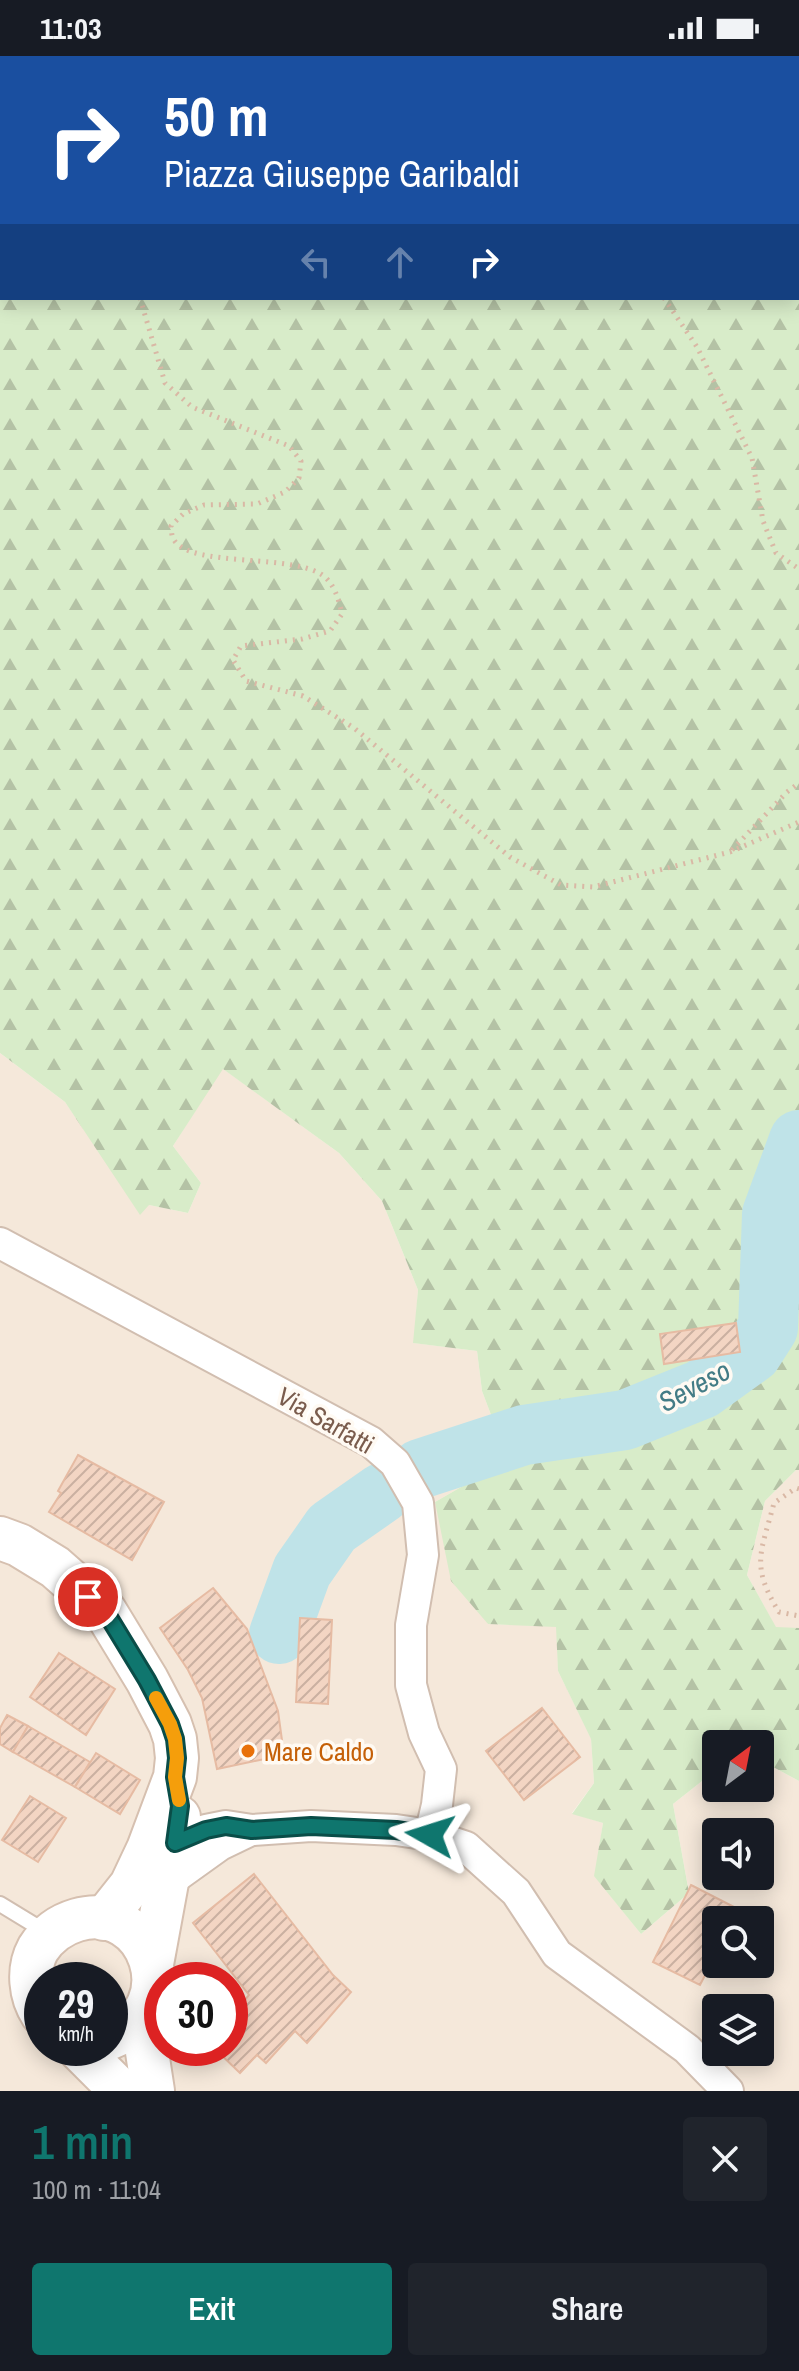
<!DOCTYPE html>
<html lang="en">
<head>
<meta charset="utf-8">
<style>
  :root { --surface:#171b24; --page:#20242c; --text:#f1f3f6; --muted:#9ea1a6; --accent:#0f766e }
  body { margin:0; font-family:"Archivo Narrow",sans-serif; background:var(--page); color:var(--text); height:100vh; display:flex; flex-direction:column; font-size:30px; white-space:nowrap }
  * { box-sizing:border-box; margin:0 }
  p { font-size:26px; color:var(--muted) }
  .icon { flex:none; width:44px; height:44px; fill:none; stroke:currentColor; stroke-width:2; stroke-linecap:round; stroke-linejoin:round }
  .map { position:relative; height:2035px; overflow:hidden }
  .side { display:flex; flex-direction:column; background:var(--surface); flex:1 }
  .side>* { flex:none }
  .hud { position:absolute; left:0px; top:0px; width:800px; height:244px; box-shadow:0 4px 20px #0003; background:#1a4fa0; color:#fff; overflow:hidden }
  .needle { width:52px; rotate:32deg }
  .buttons { position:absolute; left:702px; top:1674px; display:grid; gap:16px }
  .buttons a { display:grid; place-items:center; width:72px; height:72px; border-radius:8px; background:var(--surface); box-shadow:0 4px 20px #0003; font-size:40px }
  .speed { position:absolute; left:24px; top:1906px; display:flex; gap:16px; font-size:40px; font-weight:700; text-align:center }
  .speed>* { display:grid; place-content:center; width:104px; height:104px; border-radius:50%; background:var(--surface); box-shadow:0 4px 20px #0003; line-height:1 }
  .speed small { font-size:20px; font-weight:400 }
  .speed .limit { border:12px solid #d22; background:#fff; color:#111 }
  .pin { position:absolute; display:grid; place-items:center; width:68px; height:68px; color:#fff; margin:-34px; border:4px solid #fff; border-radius:50%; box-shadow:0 2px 8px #0007 }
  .me { position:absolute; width:88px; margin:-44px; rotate:276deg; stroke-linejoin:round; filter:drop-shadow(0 0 6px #0008) }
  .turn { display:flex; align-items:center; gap:28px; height:168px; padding:0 32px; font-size:36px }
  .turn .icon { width:104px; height:104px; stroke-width:2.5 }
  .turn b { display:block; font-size:56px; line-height:68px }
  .lanes { display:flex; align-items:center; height:76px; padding:0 32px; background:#0003; justify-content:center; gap:40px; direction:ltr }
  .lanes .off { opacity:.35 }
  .round { display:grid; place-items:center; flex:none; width:84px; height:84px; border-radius:8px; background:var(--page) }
  .summary { display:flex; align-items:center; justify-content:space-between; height:136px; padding:0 32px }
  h1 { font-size:48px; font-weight:600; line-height:60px; color:var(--accent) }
  .cta { display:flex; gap:16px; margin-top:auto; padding:16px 32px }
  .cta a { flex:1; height:92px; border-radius:8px; background:var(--accent); color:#fff; font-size:32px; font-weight:600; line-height:92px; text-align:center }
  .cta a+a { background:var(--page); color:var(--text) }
  .status { display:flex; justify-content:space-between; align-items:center; height:56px; padding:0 40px; background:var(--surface); direction:ltr }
  .status svg { height:22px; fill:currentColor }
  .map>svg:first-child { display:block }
</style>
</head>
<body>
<div class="status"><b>11:03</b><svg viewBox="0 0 49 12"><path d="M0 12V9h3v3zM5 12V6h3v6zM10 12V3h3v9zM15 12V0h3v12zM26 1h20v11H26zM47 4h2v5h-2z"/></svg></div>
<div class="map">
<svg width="799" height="2035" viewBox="0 0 799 2035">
  <defs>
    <pattern id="forest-firs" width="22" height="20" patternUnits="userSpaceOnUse" patternTransform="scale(2)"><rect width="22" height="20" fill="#d8ecc9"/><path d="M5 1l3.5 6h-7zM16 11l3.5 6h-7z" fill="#b4c2a5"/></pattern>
    <pattern id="building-hatch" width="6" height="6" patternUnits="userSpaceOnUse" patternTransform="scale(2)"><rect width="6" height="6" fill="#f3d5c3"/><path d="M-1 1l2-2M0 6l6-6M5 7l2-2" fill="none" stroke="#cab0a1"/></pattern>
  </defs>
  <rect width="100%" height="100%" fill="#fdf6ec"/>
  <g fill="#f5e8da" fill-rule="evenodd">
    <path d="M0,997L65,1046L98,1094L149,1149L188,1157L201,1127L173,1090L222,1012L339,1097L382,1145L418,1234L414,1287L477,1295L482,1335L508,1404L435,1446L488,1568L557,1570L558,1615L591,1682L594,1727L572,1757L603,1767L595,1820L641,1878L689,1837L673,1748L716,1714V1732H760V1704L799,1725V2035H0ZM716,1776H760V1820H716ZM716,1864H760V1908H716ZM42,1924H110V1992H42ZM162,1924H230V1992H162ZM716,1952H760V1996H716Z"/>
    <polygon points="796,1414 799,1414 799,1572 776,1572 747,1519 765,1445"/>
  </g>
  <path fill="url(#forest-firs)" fill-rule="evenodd" d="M0,0H799V1414H796L765,1445L747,1519L776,1571L799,1572V1725L760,1704V1688H716V1714L673,1748L689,1837L641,1878L594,1820L603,1767L572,1758L594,1727L591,1683L558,1615L556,1571L488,1568L451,1525L435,1446L508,1404L482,1335L477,1295L413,1287L418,1234L382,1145L339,1097L223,1013L173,1090L201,1127L188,1157L149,1149L140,1159L65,1046L0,997ZM2,2H798V242H2Z"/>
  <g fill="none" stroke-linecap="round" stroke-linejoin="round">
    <g stroke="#bfe3e8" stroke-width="60">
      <polyline points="420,1413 524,1379 625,1364 702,1333 752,1297 768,1272 772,1158 799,1084"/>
      <polyline points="279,1578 302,1515 332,1472 382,1437"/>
    </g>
  </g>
  <g fill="url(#building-hatch)" stroke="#e6bba3" stroke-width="2">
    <polygon points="736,1267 740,1296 664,1308 660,1278"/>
    <polygon points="78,1399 164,1446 132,1504 49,1456 61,1437 58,1435"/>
    <polygon points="213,1532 247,1573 278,1655 284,1699 217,1713 202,1642 188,1614 160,1572"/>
    <polygon points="300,1562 332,1564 328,1648 296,1646"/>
    <polygon points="59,1597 115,1633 86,1679 30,1641"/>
    <polygon points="542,1652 580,1701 524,1744 486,1695"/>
    <polygon points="7,1659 28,1670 13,1696 0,1688 0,1672"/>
    <polygon points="28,1670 90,1706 75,1731 13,1696"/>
    <polygon points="96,1697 140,1724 120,1758 75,1731"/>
    <polygon points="30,1740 66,1762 38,1806 2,1784"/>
    <polygon points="254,1818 333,1919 351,1936 307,1987 295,1975 266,2007 257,1999 240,2017 214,1992 230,1992 230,1962 249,1939 193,1867"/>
    <polygon points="691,1829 738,1853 733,1864 716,1864 716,1898 700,1929 653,1906"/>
  </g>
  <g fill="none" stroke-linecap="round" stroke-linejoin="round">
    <defs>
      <polyline id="lane" points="0,1848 46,1876"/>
      <g id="street">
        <polyline points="0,1187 371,1386 395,1407 418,1447 423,1499 411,1569 411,1629 424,1677 441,1713 437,1749 430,1779"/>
        <polyline points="162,1794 206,1774 226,1770 252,1774 311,1770 396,1774 430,1779 466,1791 516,1836 557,1898 687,1993 728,2035"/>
        <polyline points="167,1827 220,1789 249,1775"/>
      </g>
      <g id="secondary">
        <polyline points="0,1482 19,1489 55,1511 105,1555 147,1624 170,1668 175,1683 177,1702 175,1721 148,1793 131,1829 104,1863"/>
        <polyline points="152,1908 179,1761"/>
        <polyline points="150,1947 147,1996 153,2035"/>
        <path d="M42,1958C30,1940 27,1913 38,1893C47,1879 60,1869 77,1864C149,1843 189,1952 110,1982"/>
        <polyline points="78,1992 121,2035"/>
      </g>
    </defs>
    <use href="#lane" stroke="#d1beb0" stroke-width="18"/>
    <use href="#street" stroke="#d1beb0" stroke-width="34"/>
    <use href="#secondary" stroke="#d6c0b0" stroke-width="46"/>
    <g stroke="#d9b8a5" stroke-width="5" stroke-dasharray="2 6" stroke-linecap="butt">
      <polyline points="23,0 23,2"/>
      <polyline points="528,0 529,2"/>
      <path d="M140,242L165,327L192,351L289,390L301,405L299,422L285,436L257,448L204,449L183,458L171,470C172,474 171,478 173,482C187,514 301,495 327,523C336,533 339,545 342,558L330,575L302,583L241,590L233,604L246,625L303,640L354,672L510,801L561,829L593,831L730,796L799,766"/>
      <polyline points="664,242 697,291 752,402 763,465 776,497 799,513"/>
      <polyline points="732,794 787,736 799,727"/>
      <path d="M799,1433L796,1432L774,1447C761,1497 750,1509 779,1556L799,1560"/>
    </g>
    <use href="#lane" stroke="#fff" stroke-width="14"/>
    <use href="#street" stroke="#fff" stroke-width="30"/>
    <use href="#secondary" stroke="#fff" stroke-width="42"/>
  </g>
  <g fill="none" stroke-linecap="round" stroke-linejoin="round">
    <defs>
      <polyline id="route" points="88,1541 105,1555 147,1624 170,1668 175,1683 177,1702 175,1721 180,1750 175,1787 206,1774 226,1770 252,1774 311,1770 396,1774 430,1779"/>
    </defs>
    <use href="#route" stroke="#0a4d48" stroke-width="20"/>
    <use href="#route" stroke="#0f766e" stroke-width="14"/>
    <polyline stroke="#f59e0b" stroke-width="14" points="156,1642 170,1668 175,1683 177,1702 175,1721 179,1744"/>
  </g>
  <circle fill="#e8710a" stroke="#fffaf3" stroke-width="3" cx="248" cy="1695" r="8"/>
  <g text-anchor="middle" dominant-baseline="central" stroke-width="7" stroke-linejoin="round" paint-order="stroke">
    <g font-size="26" fill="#7a5c4d" stroke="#fffaf3">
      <text transform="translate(326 1364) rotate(30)">Via Sarfatti</text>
    </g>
    <g font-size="26" fill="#c56008" stroke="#fffaf3" text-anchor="start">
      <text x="264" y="1695">Mare Caldo</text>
    </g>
    <g font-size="28" font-style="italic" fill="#437c86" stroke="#fffaf3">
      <text transform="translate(694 1330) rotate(-28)">Seveso</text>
    </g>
  </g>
</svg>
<div class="buttons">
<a><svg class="needle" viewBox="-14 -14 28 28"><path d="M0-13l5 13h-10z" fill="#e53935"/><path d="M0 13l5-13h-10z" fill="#9ea1a6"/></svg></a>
<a><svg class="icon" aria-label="sound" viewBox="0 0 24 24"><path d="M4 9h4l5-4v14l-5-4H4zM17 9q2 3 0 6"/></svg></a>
<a><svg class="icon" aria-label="search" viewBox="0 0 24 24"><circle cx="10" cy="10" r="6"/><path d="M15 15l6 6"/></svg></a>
<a><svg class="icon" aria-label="layers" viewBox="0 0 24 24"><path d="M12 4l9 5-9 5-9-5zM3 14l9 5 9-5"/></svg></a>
</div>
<div class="speed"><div>29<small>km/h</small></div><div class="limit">30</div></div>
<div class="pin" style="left:88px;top:1541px;background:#d93025"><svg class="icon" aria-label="arrive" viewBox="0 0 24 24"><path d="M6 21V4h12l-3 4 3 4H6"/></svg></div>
<svg class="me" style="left:430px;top:1779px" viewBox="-20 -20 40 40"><path d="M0-17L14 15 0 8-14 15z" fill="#0f766e" stroke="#fff" stroke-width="4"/></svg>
<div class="hud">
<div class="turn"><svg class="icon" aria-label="right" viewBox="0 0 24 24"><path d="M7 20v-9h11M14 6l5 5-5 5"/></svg><div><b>50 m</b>Piazza Giuseppe Garibaldi</div></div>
<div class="lanes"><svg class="icon off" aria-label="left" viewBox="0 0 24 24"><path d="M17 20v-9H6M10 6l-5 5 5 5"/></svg><svg class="icon off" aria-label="ahead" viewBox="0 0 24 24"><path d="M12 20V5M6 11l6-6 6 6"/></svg><svg class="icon" aria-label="right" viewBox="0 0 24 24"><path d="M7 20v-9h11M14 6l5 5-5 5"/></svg></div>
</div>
</div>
<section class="side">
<div class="summary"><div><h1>1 min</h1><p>100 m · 11:04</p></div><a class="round"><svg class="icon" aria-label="close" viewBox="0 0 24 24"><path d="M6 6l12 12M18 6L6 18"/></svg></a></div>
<div class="cta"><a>Exit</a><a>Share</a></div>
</section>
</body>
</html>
